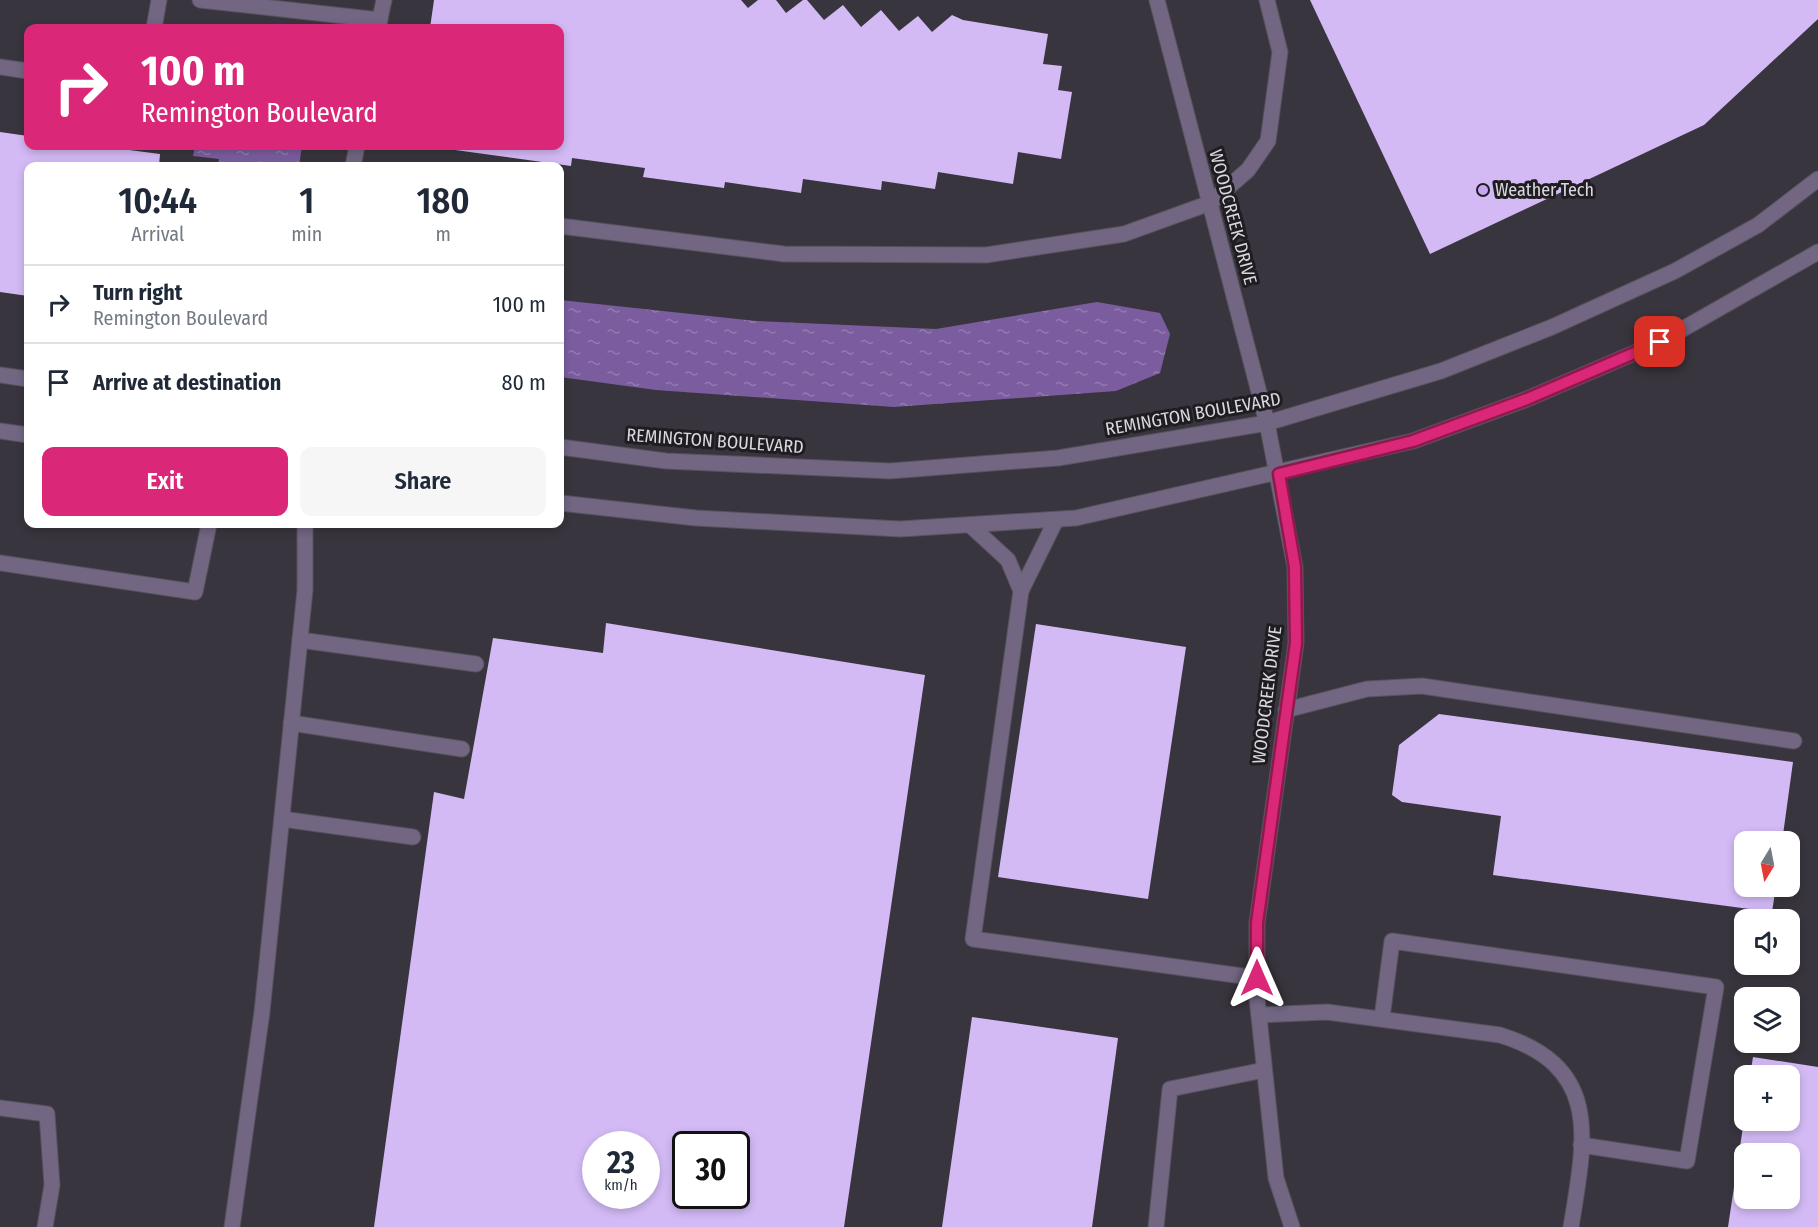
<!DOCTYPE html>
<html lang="en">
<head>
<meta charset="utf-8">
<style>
  :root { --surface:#fff; --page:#f6f6f7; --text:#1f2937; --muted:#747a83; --line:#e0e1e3; --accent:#db2777 }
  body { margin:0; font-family:"Fira Sans Condensed",sans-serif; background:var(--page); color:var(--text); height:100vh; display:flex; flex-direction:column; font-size:22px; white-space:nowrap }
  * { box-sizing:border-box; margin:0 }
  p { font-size:20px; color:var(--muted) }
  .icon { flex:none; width:33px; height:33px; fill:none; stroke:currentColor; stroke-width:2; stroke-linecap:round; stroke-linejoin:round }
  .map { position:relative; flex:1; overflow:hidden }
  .panel { position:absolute; left:24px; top:162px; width:540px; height:366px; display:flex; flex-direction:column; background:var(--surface); border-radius:12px; box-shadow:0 3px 9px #0003 }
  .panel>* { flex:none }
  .guide { position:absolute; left:24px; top:24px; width:540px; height:126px; border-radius:12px; box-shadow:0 3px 9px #0003; background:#db2777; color:#fff; overflow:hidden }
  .needle { width:39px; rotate:190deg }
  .tools { position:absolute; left:1734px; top:831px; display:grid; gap:12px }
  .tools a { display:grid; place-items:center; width:66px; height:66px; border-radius:12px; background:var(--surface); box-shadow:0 3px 9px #0003; font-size:30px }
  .speed { position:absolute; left:582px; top:1131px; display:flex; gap:12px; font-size:30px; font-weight:700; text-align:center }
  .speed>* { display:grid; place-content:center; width:78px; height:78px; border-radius:50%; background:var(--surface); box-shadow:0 3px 9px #0003; line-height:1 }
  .speed small { font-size:15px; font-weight:400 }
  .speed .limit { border:3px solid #111; border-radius:9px; background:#fff; color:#111 }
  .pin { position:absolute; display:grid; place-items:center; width:51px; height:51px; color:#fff; margin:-26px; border-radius:12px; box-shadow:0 3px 9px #0006 }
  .me { position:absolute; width:66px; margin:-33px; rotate:0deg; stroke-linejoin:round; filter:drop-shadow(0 0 4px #0008) }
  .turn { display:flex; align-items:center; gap:21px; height:126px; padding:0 18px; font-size:27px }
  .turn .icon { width:78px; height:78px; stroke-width:2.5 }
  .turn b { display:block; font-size:42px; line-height:51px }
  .eta { display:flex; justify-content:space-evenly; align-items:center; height:102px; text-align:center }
  .eta b { font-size:36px; font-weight:600; line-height:42px }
  .button { display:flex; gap:12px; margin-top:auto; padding:12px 18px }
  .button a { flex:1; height:69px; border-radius:12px; background:var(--accent); color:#fff; font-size:24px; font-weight:600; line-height:69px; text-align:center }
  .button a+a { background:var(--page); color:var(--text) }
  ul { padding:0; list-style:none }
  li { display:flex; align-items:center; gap:18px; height:78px; padding:0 18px; border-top:2px solid var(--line) }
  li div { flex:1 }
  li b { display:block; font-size:22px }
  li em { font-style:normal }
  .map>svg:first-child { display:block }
</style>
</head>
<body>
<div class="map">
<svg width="1818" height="1227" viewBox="0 0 1818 1227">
  <defs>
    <pattern id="water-ripples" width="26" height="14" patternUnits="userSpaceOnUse" patternTransform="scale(1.5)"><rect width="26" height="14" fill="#7b5d9f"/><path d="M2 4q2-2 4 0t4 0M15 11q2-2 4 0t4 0" fill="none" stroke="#937bb0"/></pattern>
  </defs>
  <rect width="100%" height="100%" fill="#39353e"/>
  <g fill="url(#water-ripples)">
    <polygon points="195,146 302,146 299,166 218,166 219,159 193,156"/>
    <polygon points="560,300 756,321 936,329 1097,302 1160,313 1170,334 1160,373 1116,391 894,407 656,390 560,377"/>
  </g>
  <g fill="#d3baf5" fill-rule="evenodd">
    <polygon points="434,0 741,0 748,8 758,0 776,0 786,13 803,0 807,0 824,20 843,5 861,27 881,10 899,31 918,16 932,32 952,15 963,20 1048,34 1043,64 1062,66 1058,90 1072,92 1061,159 1018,152 1013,184 938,172 935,189 882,181 881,190 803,179 801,193 725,182 724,188 643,177 645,168 572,158 571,166 433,147 560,146 560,28 430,28"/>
    <polygon points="1310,0 1818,0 1818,19 1704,125 1430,254"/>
    <polygon points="0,132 28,136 28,146 98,146 160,154 159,166 28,166 28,296 0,292"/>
    <path d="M606,623L925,675L844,1227H374L434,792L464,799L493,638L603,653ZM596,1144H646V1196H596ZM686,1144H736V1196H686Z"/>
    <polygon points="1036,624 1186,647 1148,899 998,877"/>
    <polygon points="1439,714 1793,762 1782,842 1744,842 1744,886 1776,886 1772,912 1493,875 1501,816 1402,802 1392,795 1399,745"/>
    <polygon points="972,1017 1118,1038 1092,1227 942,1227"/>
    <path d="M1753,1057L1818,1067V1227H1728L1744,1120H1790V1076H1750ZM1744,1154H1790V1198H1744Z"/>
  </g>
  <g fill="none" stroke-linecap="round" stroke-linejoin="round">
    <defs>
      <g id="minor">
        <polyline points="200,0 380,20"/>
        <polyline points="1157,0 1267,423 1295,567 1296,643 1257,923 1257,998 1276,1178 1292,1227"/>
        <polyline points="154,28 159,0"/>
        <polyline points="378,28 384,0"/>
        <polyline points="0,67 28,71"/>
        <polyline points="353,166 357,146"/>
        <polyline points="560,226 784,254 986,255 1124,234 1210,203 1248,170 1268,141 1280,52 1267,0"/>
        <polyline points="0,375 28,379"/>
        <polyline points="0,431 28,435"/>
        <polyline points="560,447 666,461 890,471 1058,458 1267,423 1441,371 1552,327 1675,271 1758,225 1818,179"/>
        <polyline points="560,503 696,518 900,529 1076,518 1413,441 1527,399 1660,342 1818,252"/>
        <polyline points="970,525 1008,560 1021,591 1056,520"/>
        <polyline points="0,563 195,592 209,524"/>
        <polyline points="1021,591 973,939 1257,978"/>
        <polyline points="300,640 476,664"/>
        <polyline points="1286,710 1367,689 1422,686 1794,741"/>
        <polyline points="291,723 462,749"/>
        <polyline points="282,819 413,837"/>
        <path d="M1259,1015L1327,1012L1500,1035C1603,1067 1585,1140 1571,1227"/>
        <polyline points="1382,1018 1392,941 1716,987 1687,1161 1581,1145"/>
        <polyline points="0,1108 47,1114 52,1185 45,1227"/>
        <polyline points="232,1227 262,1012 305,590 305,524"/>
        <polyline points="1156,1227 1170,1089 1264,1070"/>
      </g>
    </defs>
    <use href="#minor" stroke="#56525b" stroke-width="17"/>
    <use href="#minor" stroke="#726683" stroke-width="15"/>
  </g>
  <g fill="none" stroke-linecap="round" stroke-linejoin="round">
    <defs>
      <polyline id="route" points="1257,978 1257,923 1296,643 1295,567 1279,474 1413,441 1527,399 1660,342"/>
    </defs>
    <use href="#route" stroke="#8e194d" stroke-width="15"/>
    <use href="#route" stroke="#db2777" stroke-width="10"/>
  </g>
  <circle fill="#c6a6f0" stroke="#1f1d22" stroke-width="2" cx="1483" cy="190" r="6"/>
  <g text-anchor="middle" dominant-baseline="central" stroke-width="6" stroke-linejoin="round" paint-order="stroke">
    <g font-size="18" fill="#dad8de" stroke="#1f1d22" text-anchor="start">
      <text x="1495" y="190">Weather Tech</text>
    </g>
    <g font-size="18" fill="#dad8de" stroke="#1f1d22">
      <text transform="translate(1233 217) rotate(75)">WOODCREEK DRIVE</text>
      <text transform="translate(1193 414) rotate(-10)">REMINGTON BOULEVARD</text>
      <text transform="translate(715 441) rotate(4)">REMINGTON BOULEVARD</text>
      <text transform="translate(1267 695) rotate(-83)">WOODCREEK DRIVE</text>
    </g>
  </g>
</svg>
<div class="tools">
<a><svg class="needle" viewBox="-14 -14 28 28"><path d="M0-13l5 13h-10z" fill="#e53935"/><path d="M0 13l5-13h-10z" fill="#747a83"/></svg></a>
<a><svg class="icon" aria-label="sound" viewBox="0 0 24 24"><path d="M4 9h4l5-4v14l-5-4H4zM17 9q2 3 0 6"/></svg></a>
<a><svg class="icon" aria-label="layers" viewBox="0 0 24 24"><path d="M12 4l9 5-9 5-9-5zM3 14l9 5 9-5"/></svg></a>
<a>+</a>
<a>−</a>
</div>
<div class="speed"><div>23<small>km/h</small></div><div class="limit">30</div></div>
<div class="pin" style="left:1660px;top:342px;background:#d93025"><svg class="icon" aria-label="arrive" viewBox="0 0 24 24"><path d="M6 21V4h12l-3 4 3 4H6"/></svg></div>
<svg class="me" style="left:1257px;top:978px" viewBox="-20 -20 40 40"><path d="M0-17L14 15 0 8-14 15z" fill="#db2777" stroke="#fff" stroke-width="4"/></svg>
<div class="guide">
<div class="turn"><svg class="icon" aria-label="right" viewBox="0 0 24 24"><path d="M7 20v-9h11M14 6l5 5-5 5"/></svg><div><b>100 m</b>Remington Boulevard</div></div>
</div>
<section class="panel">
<div class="eta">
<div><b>10:44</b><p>Arrival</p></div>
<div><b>1</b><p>min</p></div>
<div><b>180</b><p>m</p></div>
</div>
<ul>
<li><svg class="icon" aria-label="right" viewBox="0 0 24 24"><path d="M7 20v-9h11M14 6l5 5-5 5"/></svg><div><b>Turn right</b><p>Remington Boulevard</p></div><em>100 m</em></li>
<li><svg class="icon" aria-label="arrive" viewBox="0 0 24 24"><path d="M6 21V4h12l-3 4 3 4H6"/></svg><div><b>Arrive at destination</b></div><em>80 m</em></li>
</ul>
<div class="button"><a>Exit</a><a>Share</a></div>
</section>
</div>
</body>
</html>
